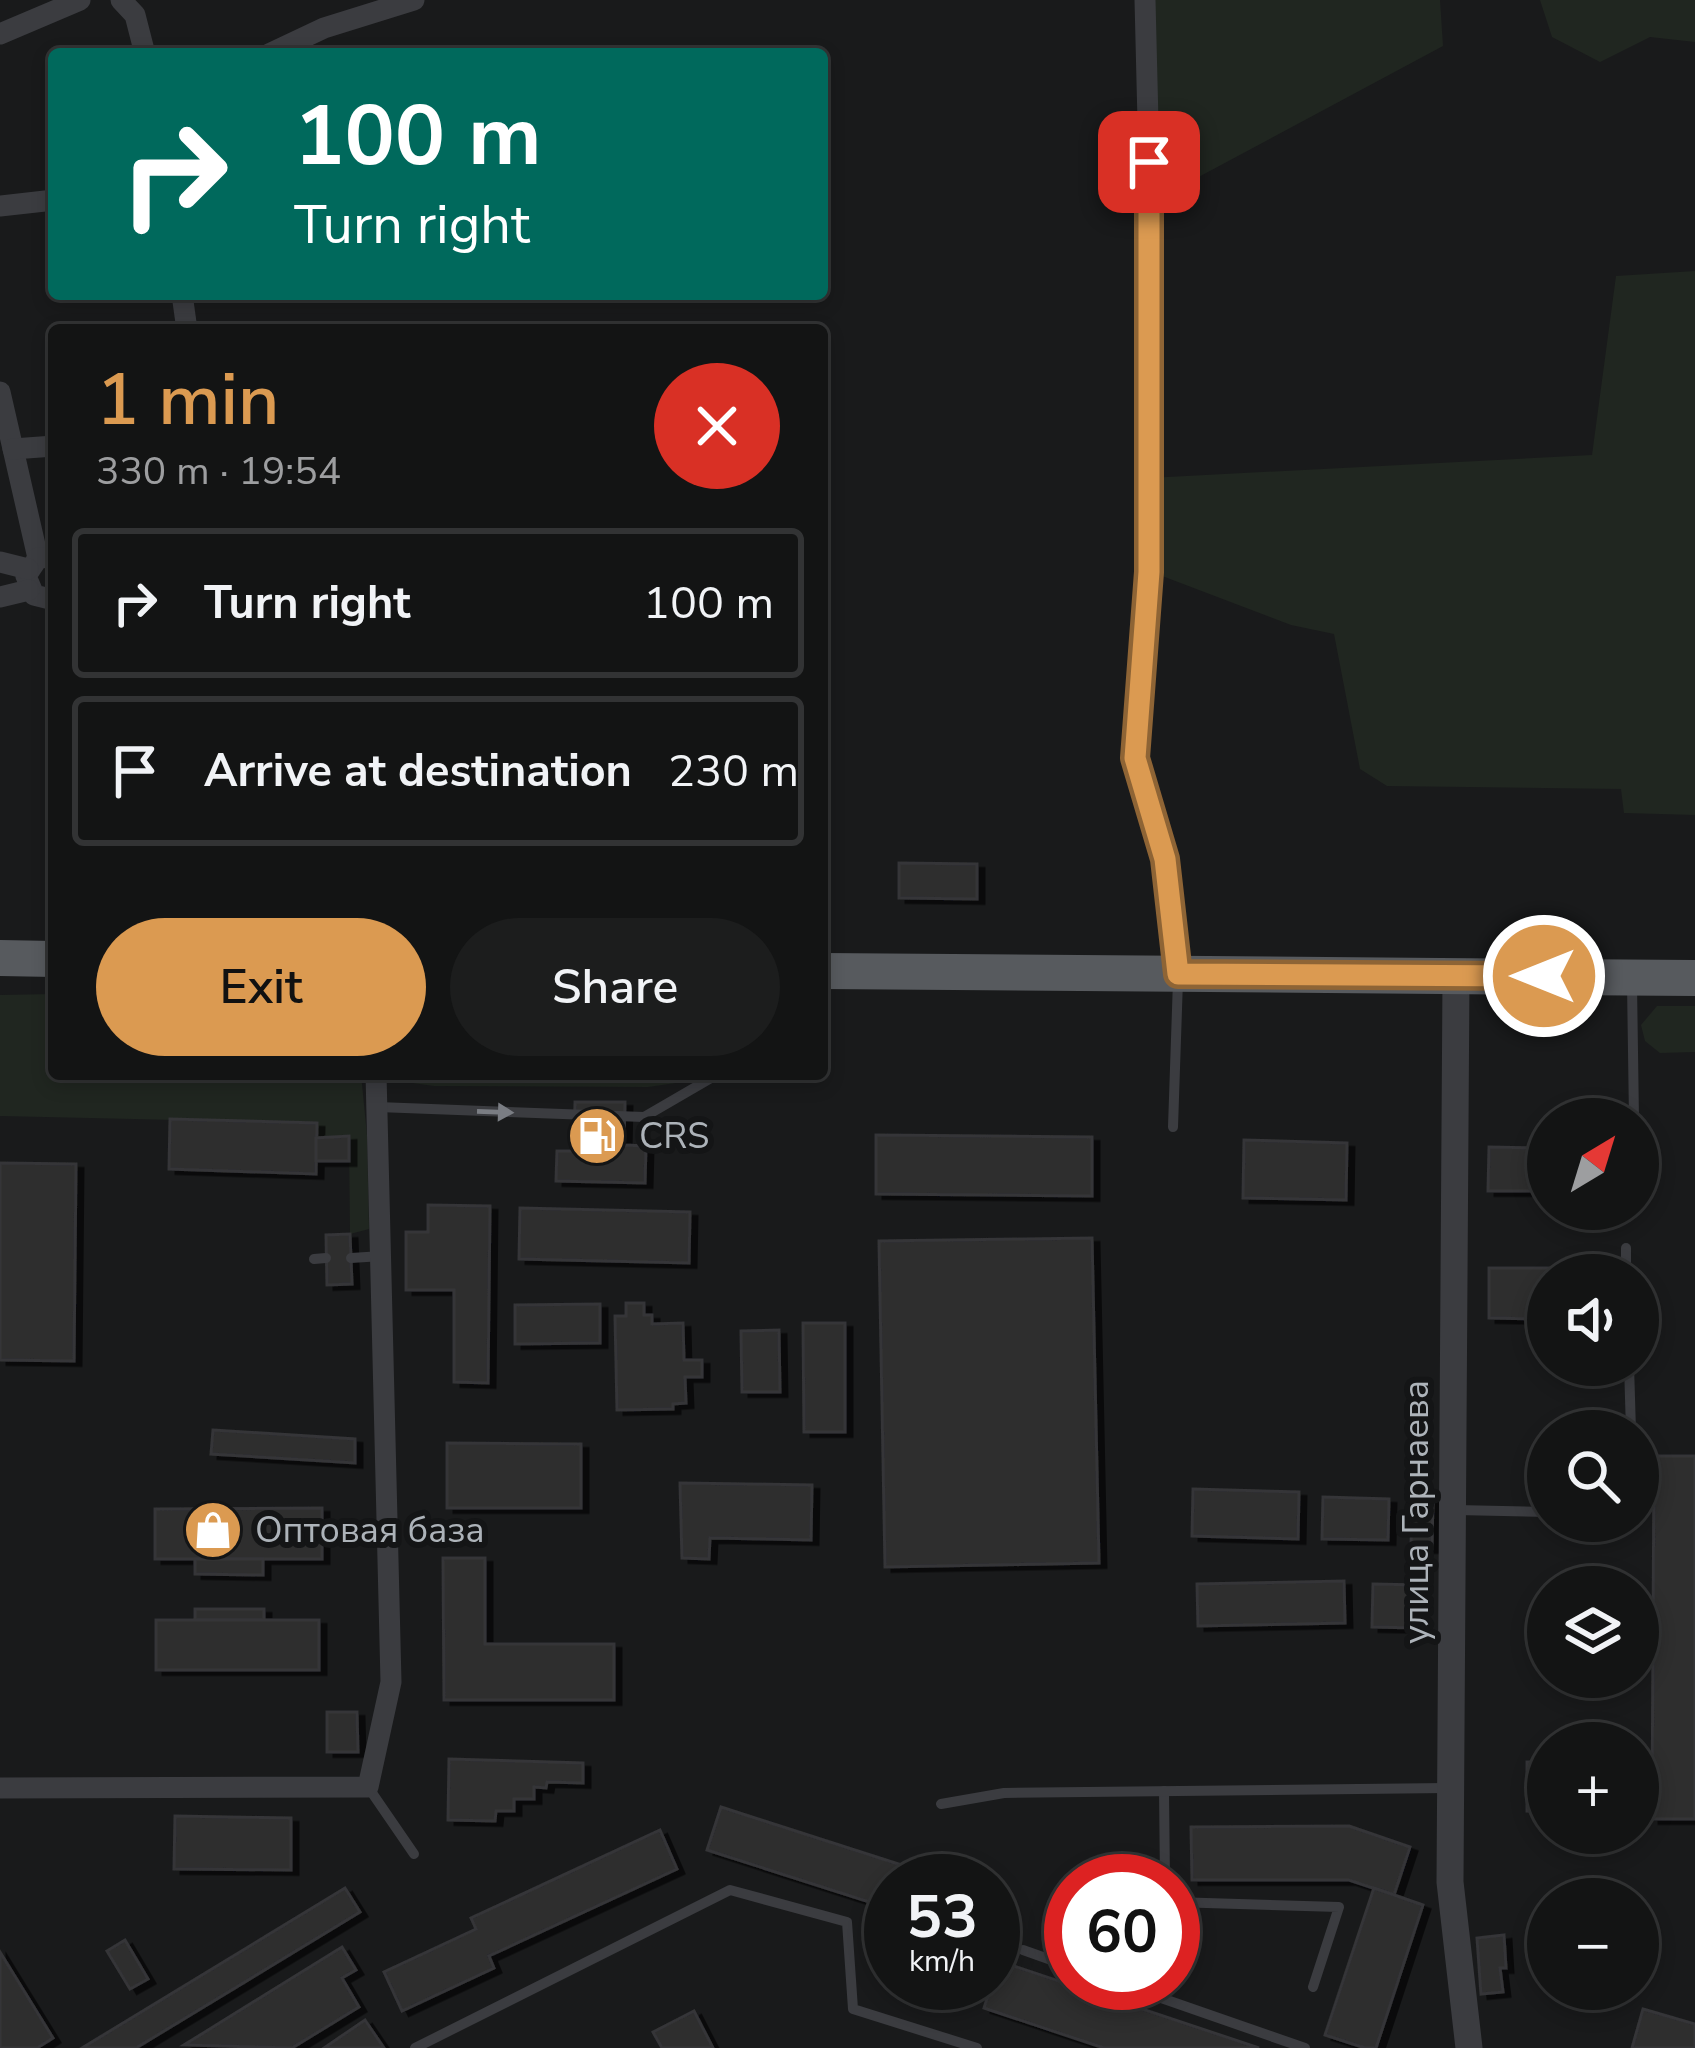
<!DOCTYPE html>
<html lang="en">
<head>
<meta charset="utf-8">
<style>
  :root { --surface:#131414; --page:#1c1d1d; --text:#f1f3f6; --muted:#9d9ea0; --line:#323334; --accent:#db9a51 }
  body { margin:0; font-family:"Nunito Sans",sans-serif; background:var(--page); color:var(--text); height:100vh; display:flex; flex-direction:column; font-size:45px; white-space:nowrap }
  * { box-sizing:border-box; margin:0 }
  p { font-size:39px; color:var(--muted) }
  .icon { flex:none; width:66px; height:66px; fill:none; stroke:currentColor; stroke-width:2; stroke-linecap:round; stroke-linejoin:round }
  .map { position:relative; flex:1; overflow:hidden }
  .side { position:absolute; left:48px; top:324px; width:780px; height:756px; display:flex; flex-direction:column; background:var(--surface); border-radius:12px; box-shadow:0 6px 18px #0003,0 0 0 3px var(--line) }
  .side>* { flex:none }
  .hud { position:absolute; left:48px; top:48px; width:780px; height:252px; border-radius:12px; box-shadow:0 6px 18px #0003,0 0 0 3px var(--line); background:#00695c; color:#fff; overflow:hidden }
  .needle { width:78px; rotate:38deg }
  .controls { position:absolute; left:1527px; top:1098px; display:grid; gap:24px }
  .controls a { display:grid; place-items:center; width:132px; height:132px; border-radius:50%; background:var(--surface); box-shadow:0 6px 18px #0003,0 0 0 3px var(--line); font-size:60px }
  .speed { position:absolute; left:864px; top:1854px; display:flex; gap:24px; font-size:60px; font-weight:700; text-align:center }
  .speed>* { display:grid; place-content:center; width:156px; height:156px; border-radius:50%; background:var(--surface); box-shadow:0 6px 18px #0003,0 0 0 3px var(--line); line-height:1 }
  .speed small { font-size:30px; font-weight:400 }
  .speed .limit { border:18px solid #d22; background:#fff; color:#111 }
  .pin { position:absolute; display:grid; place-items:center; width:102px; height:102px; color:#fff; margin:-51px; border-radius:24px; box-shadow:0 6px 18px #0006 }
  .me { position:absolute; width:132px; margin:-66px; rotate:270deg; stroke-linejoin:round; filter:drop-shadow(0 0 9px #0008) }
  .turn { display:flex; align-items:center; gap:42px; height:252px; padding:0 48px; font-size:54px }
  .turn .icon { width:156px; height:156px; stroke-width:2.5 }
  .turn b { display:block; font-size:84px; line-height:102px }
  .round { display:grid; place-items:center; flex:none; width:126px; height:126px; border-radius:63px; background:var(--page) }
  .summary { display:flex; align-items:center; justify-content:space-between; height:204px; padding:0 48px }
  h1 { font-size:72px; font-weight:600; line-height:90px; color:var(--accent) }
  .primary-button { display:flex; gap:24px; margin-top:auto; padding:24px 48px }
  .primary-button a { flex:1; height:138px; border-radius:72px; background:var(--accent); color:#111; font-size:48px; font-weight:600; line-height:138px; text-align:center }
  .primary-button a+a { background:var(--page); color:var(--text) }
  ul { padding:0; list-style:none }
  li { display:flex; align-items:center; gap:36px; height:150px; margin:0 24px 18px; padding:0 24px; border:6px solid var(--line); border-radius:12px }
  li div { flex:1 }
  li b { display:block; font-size:45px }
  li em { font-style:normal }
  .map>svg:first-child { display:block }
</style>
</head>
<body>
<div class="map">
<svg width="1695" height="2048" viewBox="0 0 1695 2048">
  <defs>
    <filter id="shadow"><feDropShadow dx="7" dy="4.5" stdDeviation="0" flood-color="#0009"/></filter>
  </defs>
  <rect width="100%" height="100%" fill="#191a1b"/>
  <g fill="#202620">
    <polygon points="1145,0 1440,0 1443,46 1150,203"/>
    <polygon points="1540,0 1695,0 1695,42 1650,37 1600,62 1552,37"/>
    <polygon points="1695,271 1695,815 1624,813 1621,789 1387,786 1360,769 1334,634 1291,625 1149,571 1148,478 1592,455 1616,276"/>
    <polygon points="54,994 54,1074 361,1074 367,1135 369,1229 350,1234 349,1137 316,1138 316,1123 0,1116 0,995"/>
    <polygon points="1657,1006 1695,1006 1695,1052 1660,1053 1645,1041 1641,1025"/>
    <polygon points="398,1074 696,1074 683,1082 648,1087 434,1086 405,1082"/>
  </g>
  <g fill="#2d2d2f" stroke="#343437" stroke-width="3" filter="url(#shadow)">
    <polygon points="899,863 977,864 977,899 899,898"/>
    <polygon points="575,1102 625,1102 624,1145 646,1146 645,1183 556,1181 557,1151 574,1151"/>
    <polygon points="170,1119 317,1123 316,1174 169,1169"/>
    <polygon points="876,1135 1092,1137 1092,1196 876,1194"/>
    <polygon points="349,1136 349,1161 316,1161 316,1138"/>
    <polygon points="1244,1140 1347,1143 1346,1200 1243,1198"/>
    <polygon points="1489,1147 1548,1148 1548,1191 1488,1191"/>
    <polygon points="0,1163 76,1164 74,1361 0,1360"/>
    <polygon points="428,1205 490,1206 488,1383 454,1382 454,1290 406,1290 406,1232 428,1232"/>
    <polygon points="520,1208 690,1212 689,1263 519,1259"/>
    <polygon points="350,1234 352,1284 327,1285 326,1235"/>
    <polygon points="1092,1238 1099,1563 885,1567 879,1241"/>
    <polygon points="1489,1268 1600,1268 1600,1275 1548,1275 1548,1319 1489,1318"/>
    <polygon points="626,1303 644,1303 644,1315 652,1315 652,1324 683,1323 684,1360 702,1360 702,1377 685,1377 686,1403 673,1404 673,1409 617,1410 615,1316 626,1316"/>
    <polygon points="600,1304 600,1343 515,1344 515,1305"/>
    <polygon points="803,1323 845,1323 845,1432 804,1432"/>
    <polygon points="779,1330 780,1392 742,1392 741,1331"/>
    <polygon points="213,1430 355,1439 355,1463 211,1454"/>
    <polygon points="447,1443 581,1444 581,1508 447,1508"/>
    <polygon points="1654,1456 1695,1456 1695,1819 1652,1819"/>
    <polygon points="680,1483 812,1485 811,1540 710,1538 709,1559 682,1558"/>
    <polygon points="1193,1489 1299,1492 1298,1539 1192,1536"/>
    <polygon points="1323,1497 1389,1499 1388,1540 1322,1539"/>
    <polygon points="1412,1497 1433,1498 1432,1548 1411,1548"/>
    <polygon points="322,1508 322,1559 155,1559 155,1509"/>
    <polygon points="443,1558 485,1558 485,1644 614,1644 614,1700 444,1700"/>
    <polygon points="195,1559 263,1559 263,1575 195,1574"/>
    <polygon points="1344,1581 1345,1623 1198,1626 1197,1584"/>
    <polygon points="1373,1584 1419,1585 1418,1628 1372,1627"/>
    <rect x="195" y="1609" width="69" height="11"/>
    <rect x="156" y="1620" width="163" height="50"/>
    <polygon points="327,1712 357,1712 358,1752 327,1752"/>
    <polygon points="449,1759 583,1763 583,1783 547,1782 546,1788 534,1787 534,1799 514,1799 514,1811 496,1811 495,1821 448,1820"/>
    <polygon points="1527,1762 1548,1762 1548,1812 1527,1811"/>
    <polygon points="721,1807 911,1868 907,1881 891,1881 891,1909 707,1850"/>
    <polygon points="175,1816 291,1818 291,1870 174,1869"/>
    <polygon points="1349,1826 1410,1847 1394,1895 1349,1880 1192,1880 1191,1827"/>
    <polygon points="660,1830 677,1869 489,1956 494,1968 402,2011 384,1972 476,1929 471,1918"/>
    <polygon points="345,1888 360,1912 136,2048 82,2048"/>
    <polygon points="1374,1888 1423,1905 1376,2048 1365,2048 1325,2035"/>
    <polygon points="993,1928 1006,1932 994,1973 993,1973"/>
    <polygon points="1504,1935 1506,1968 1500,1968 1503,1992 1481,1994 1477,1938"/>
    <polygon points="125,1940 148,1979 130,1989 107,1951"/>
    <polygon points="342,1947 356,1970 342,1978 359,2007 292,2048 184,2045"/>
    <polygon points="0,1952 53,2038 37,2048 0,2048"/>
    <polygon points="999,1961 1259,2048 1104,2048 984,2008"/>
    <polygon points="1643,2009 1695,2024 1695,2048 1632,2048"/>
    <polygon points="694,2011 713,2048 662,2048 653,2032"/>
    <polygon points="365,2020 384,2048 324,2048"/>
  </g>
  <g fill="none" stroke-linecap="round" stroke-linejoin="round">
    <g stroke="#3b3c40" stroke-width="10">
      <polyline points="1632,984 1634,1119"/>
      <polyline points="378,1107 644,1117 718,1074"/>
      <polyline points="1173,1127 1178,980"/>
      <polyline points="1626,1248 1626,1275"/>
      <polyline points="351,1258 382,1256"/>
      <polyline points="314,1259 326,1258"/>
      <polyline points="1629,1365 1631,1431"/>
      <polyline points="1456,1510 1548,1512"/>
      <polyline points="368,1787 414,1854"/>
      <polyline points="1164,1791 1165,1881"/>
      <polyline points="941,1804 1004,1793 1447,1788"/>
      <polyline points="1173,1902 1339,1907 1313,1987"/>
      <polyline points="1023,1950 1071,1967"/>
      <polyline points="1118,1983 1305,2048"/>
      <polyline points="415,2048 730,1890 847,1922 853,2009 977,2048"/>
    </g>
    <g stroke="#3b3c40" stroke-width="21">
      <polyline points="121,0 135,15 145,54"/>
      <polyline points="1145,0 1150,203 1149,571 1135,757 1165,859 1178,974"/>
      <polyline points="0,34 80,0"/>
      <polyline points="269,54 324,28 414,0"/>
      <polyline points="0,206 54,200"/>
      <polyline points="182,294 187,330"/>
      <polyline points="0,392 38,558"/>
      <polyline points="13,449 54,446"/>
      <polyline points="54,557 38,558 26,576 34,595 54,600"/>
      <polyline points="0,562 28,569"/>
      <polyline points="0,597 29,590"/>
      <polyline points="0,1788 368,1787 391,1682 376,1074"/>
    </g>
    <polyline stroke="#3b3c40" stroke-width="27" points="1456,976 1450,1882 1469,2048"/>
    <g stroke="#575a5e" stroke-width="36">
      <polyline points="0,958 54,959"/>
      <polyline points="822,971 1695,978"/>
    </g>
  </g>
  <defs><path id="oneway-solid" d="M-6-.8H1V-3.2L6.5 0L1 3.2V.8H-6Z" transform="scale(3)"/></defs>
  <use fill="#7a7d83" href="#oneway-solid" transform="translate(495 1112) rotate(2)"/>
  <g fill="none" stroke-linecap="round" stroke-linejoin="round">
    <defs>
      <polyline id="route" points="1149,162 1149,572 1135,758 1165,859 1178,974 1544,976"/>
    </defs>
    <use href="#route" stroke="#8e6435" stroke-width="30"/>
    <use href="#route" stroke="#db9a51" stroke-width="21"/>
  </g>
  <defs>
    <symbol id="fuel-disc" viewBox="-11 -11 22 22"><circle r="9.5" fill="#db9a51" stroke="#141516"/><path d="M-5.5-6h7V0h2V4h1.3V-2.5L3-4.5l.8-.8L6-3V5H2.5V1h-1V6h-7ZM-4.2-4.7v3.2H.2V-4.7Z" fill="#fff"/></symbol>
    <symbol id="shop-disc" viewBox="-11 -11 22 22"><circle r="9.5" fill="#db9a51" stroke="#141516"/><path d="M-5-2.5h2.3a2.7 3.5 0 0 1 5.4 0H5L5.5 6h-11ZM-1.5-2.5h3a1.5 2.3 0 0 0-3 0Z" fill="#fff"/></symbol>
  </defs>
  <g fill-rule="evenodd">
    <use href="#fuel-disc" x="564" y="1103" width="66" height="66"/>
    <use href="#shop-disc" x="180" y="1497" width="66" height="66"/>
  </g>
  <g text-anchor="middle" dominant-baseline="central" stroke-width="12" stroke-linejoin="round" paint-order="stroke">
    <g font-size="36" fill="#adb3b9" stroke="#141516" text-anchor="start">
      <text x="639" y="1136">CRS</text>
      <text x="255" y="1530">Оптовая база</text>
    </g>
    <g font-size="36" fill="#adb3b9" stroke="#141516">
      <text transform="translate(1416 1512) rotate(-90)">улица Гарнаева</text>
    </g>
  </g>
</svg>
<div class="controls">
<a><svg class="needle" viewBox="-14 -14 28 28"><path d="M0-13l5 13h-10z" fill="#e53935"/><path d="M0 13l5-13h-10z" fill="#9d9ea0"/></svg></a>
<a><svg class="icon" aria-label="sound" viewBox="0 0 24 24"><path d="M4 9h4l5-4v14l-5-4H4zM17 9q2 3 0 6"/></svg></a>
<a><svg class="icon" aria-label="search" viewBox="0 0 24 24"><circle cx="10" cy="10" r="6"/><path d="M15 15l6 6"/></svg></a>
<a><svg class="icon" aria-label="layers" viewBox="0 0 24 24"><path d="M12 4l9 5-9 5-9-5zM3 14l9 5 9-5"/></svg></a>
<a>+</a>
<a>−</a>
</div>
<div class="speed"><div>53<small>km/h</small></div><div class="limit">60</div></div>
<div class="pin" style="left:1149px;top:162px;background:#d93025"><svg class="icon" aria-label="arrive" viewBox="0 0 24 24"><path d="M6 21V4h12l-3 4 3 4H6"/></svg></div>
<svg class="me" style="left:1544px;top:976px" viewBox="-20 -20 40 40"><circle r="17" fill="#db9a51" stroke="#fff" stroke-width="3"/><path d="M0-11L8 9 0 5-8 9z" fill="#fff"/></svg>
<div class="hud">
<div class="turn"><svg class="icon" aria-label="right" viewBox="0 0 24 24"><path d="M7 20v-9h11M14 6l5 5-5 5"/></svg><div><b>100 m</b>Turn right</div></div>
</div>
<section class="side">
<div class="summary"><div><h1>1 min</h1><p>330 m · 19:54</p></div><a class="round" style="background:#d93025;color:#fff"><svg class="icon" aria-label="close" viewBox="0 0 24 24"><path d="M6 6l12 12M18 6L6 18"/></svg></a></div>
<ul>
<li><svg class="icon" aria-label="right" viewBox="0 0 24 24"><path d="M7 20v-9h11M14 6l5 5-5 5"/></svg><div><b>Turn right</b></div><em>100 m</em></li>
<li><svg class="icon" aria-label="arrive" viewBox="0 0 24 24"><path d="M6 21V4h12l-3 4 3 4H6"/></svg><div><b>Arrive at destination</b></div><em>230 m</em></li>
</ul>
<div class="primary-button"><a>Exit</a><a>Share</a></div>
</section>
</div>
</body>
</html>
